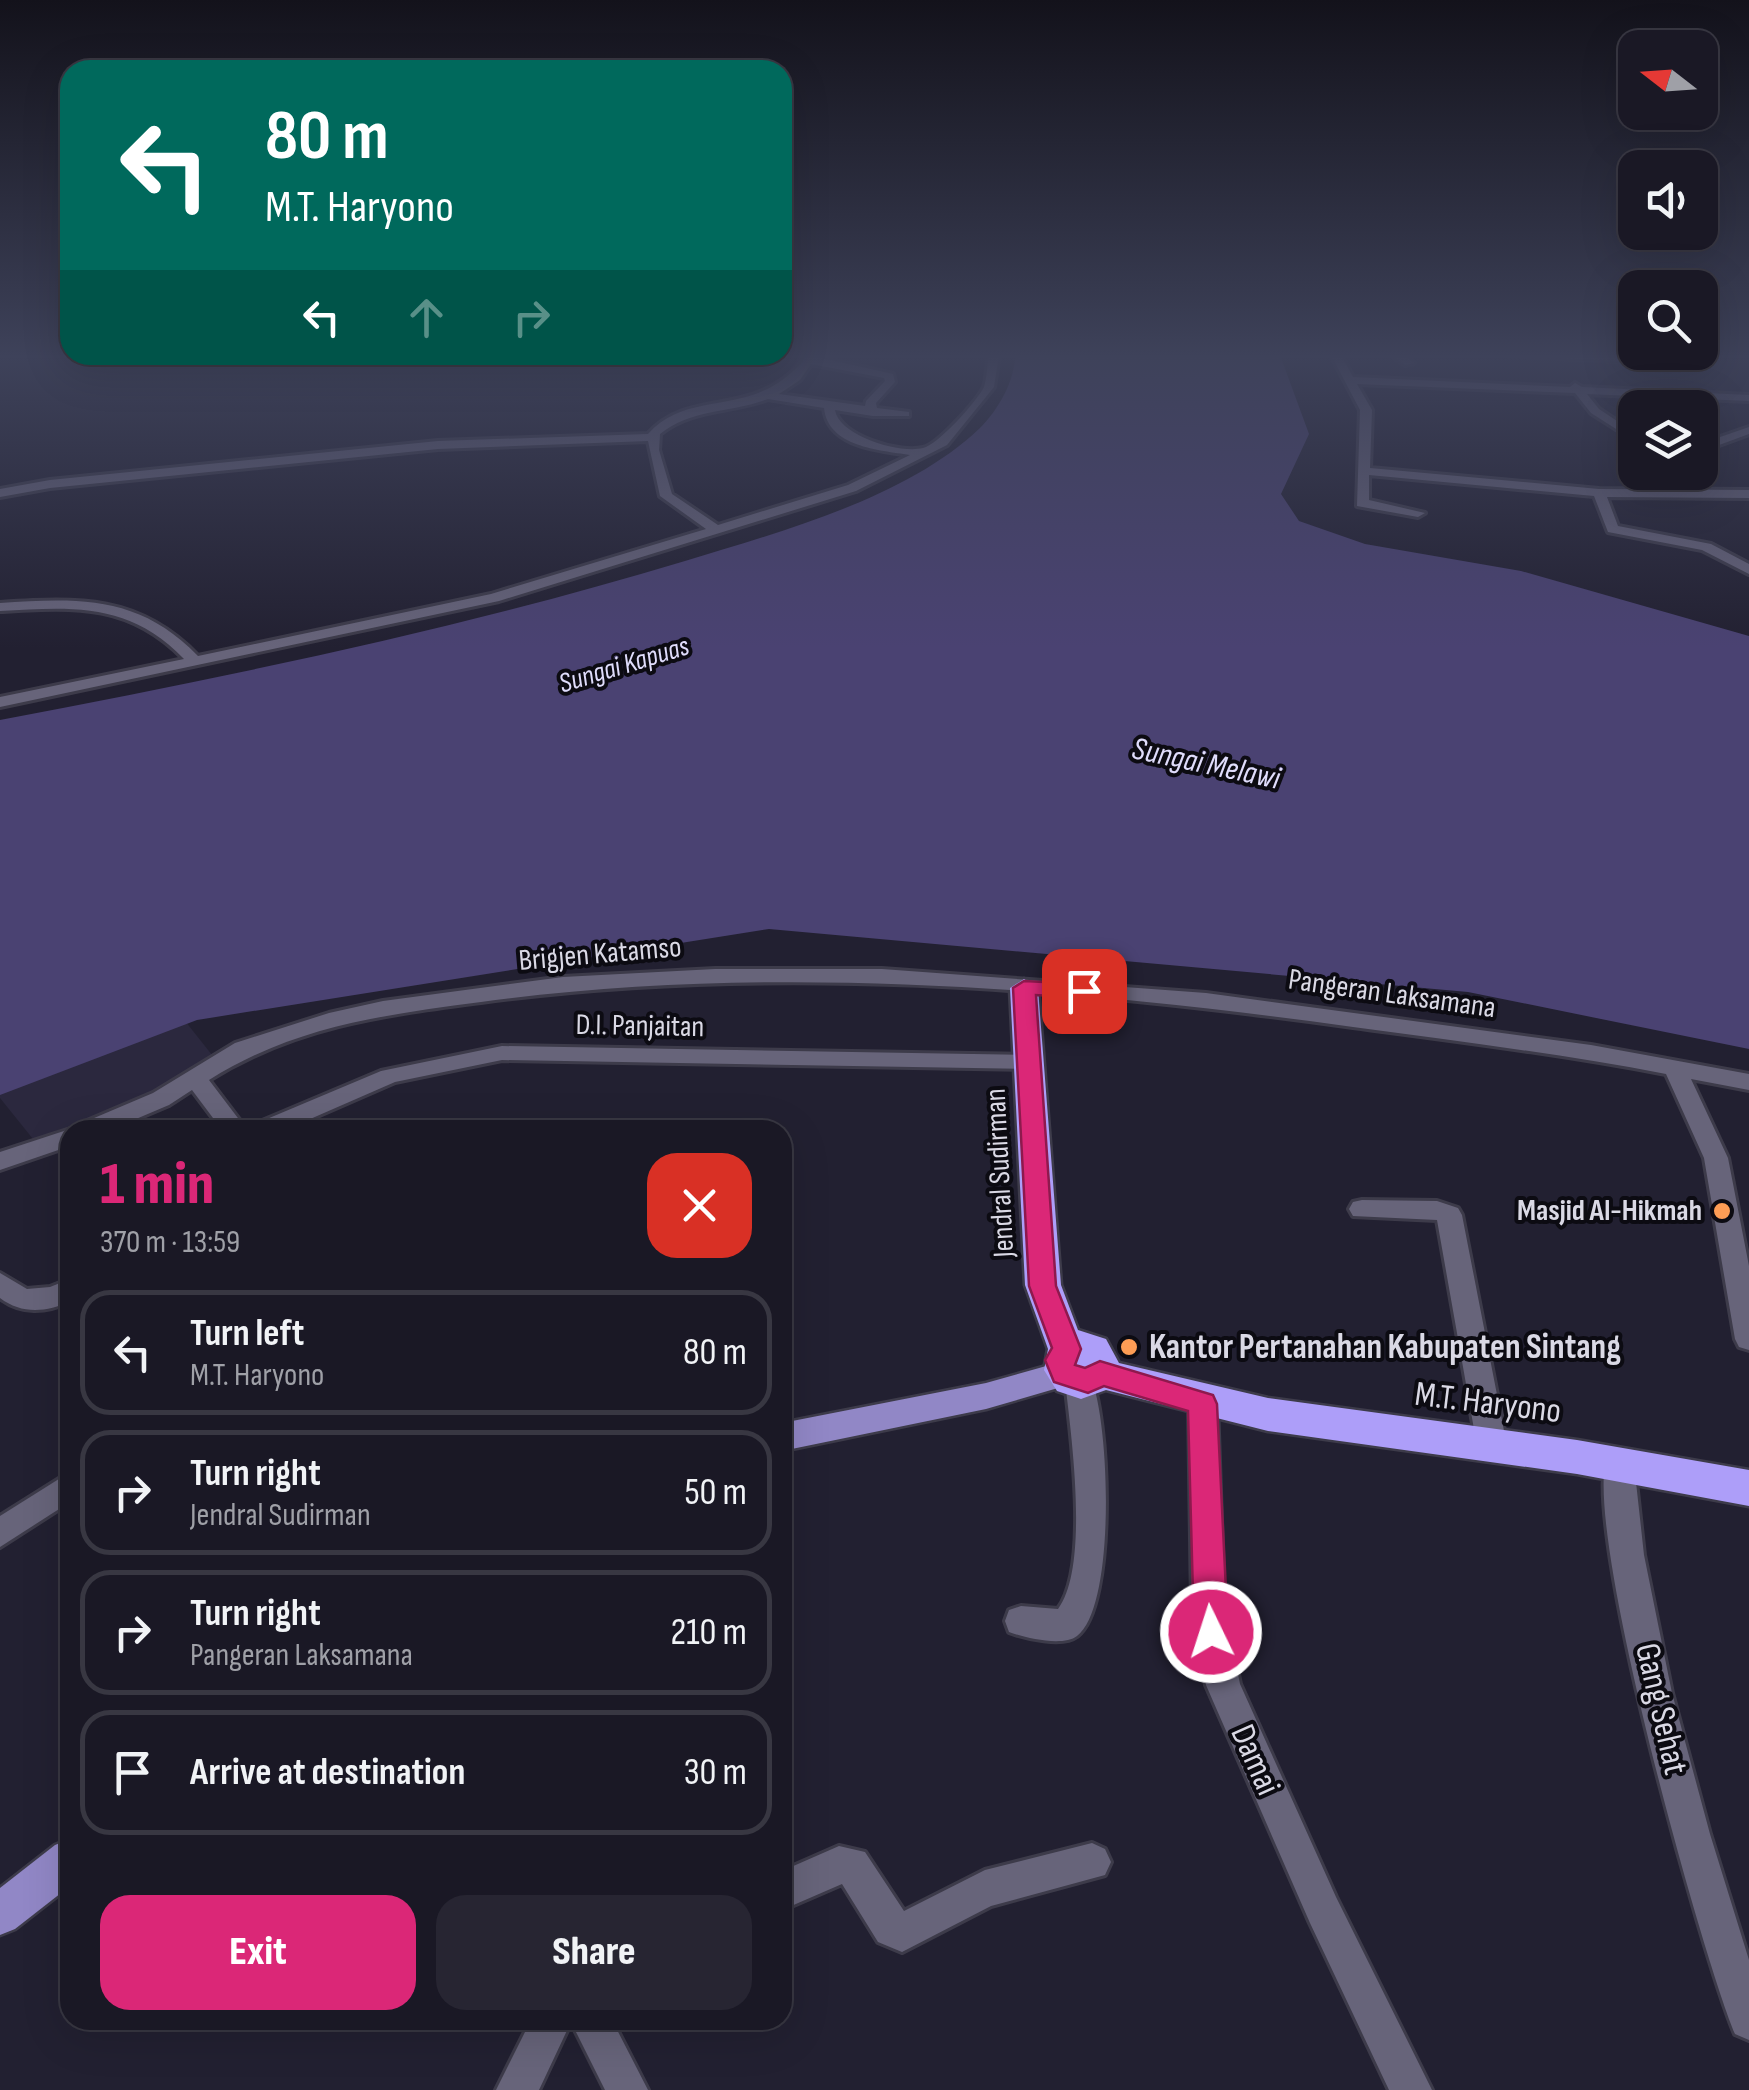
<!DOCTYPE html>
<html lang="en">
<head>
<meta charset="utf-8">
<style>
  :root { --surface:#1a1825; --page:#272532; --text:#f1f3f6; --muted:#9fa0a7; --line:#383742; --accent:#db2777 }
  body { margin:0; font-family:"Sofia Sans Condensed",sans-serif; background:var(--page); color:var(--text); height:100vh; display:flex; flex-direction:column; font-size:38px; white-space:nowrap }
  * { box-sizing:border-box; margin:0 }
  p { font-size:32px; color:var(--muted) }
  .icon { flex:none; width:55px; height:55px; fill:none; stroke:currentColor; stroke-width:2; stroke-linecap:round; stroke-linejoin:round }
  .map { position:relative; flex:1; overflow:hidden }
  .sheet { position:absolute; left:60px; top:1120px; width:732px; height:910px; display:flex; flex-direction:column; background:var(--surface); border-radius:30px; box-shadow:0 10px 40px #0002,0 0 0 2px var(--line) }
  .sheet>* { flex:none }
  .guide { position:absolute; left:60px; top:60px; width:732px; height:305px; border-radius:30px; box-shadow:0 10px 40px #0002,0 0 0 2px var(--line); background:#00695c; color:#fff; overflow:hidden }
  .needle { width:65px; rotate:287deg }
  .controls { position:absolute; left:1618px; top:30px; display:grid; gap:20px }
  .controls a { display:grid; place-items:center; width:100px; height:100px; border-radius:20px; background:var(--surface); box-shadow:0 10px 40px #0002,0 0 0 2px var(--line); font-size:50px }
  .pin { position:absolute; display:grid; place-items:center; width:85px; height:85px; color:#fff; margin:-42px; border-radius:20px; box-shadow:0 5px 15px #0006 }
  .me { position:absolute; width:110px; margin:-55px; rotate:356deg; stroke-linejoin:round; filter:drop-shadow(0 0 8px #0008) }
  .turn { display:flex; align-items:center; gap:35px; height:210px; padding:0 40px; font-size:45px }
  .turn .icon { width:130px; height:130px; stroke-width:2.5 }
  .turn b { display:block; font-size:70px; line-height:85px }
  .lanes { display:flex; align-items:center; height:95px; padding:0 40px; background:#0003; justify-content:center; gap:50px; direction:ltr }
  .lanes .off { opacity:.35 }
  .round { display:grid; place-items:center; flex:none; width:105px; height:105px; border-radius:30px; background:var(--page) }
  .summary { display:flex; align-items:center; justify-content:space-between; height:170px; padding:0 40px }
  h1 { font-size:60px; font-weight:800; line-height:75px; color:var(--accent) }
  .button { display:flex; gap:20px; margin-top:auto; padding:20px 40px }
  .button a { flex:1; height:115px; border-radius:30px; background:var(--accent); color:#fff; font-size:40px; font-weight:800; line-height:115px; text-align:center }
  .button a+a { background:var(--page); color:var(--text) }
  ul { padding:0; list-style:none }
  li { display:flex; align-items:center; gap:30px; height:125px; margin:0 20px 15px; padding:0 20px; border:5px solid var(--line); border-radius:30px }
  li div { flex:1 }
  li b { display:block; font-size:38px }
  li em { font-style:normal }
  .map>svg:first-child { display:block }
</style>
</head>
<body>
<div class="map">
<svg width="1749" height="2090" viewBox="0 0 1749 2090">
  <rect width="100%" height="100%" fill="#222031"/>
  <polygon fill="#2b283e" points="147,973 216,1060 147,1099 33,1139 0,1098 0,1029"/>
  <path fill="#4a4272" d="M1015,355H1280L1309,434L1281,494L1299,521L1365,544L1521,571L1749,636V1049L1468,992L769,929L197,1020L0,1095V720C231,676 460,629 685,561C780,532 907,498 980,428C998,410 1015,381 1015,355Z"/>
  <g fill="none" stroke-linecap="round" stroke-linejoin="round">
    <defs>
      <g id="minor">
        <path d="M808,355L893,374L895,382L876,403L877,408L909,412V416H873L835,410C839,436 900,454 923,448C938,445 977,401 984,387C987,378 987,365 989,355H999L994,387L947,445L856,491L499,601L0,707V697L184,659C129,602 73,607 0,611V603C79,598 139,595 198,656L491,594L706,529L660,496L648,441L438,449L50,488L0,497V489L50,480L438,441L648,434C692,385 755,423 808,355ZM811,364L884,378L885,381L866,401L865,406L779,394L800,380ZM768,399L824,408C828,447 879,450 910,455L848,485L718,525L672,494L659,450L660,434C692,408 731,413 768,399Z"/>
        <polygon points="1331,355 1341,355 1353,377 1570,387 1575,383 1582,387 1749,395 1749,401 1587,394 1599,409 1635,433 1635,441 1591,413 1575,393 1357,384 1372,410 1370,468 1599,489 1749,490 1749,498 1607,497 1618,526 1711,544 1749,564 1749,574 1702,550 1608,532 1594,496 1369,475 1369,500 1425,513 1418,517 1357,506 1360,410"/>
        <polygon points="1391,355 1404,355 1414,363 1405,365"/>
        <polygon points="1505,355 1596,355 1693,362 1688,365"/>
        <polygon points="1749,427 1749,434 1700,452 1700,444"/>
        <path d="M715,969H882L1206,993L1591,1045L1749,1074V1090L1691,1079L1728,1158L1749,1266V1350L1739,1347L1735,1339L1704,1158L1666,1074C1562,1054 1457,1041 1353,1027C1064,987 771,963 481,1002C383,1015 295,1026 209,1080L247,1130H222L192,1090L169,1105L110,1130H76L80,1124L153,1093L235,1043L329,1013L383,1001L563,977Z"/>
        <polygon points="502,1046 1029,1055 1040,1062 1029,1069 502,1060 395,1082 285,1130 251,1130 255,1124 381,1071"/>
        <polygon points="70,1129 75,1130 70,1130 70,1146 0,1170 0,1152"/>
        <polygon points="1362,1200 1437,1201 1458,1208 1462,1215 1507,1446 1502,1455 1492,1459 1482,1455 1477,1446 1437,1220 1353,1216 1349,1209 1353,1202"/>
        <path d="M0,1273L27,1289L50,1287L70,1279V1301C46,1313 21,1314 0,1298Z"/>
        <path d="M1079,1369L1089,1373C1110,1414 1117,1606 1077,1636C1063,1647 1025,1638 1009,1632L1005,1621L1009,1610L1021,1606L1058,1609C1090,1566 1071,1434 1065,1381L1069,1373Z"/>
        <polygon points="1203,1392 1213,1396 1217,1404 1224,1606 1240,1684 1336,1897 1432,2090 1389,2090 1310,1923 1206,1685 1192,1606 1189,1404 1193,1396"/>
        <path d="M1619,1451L1630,1455L1634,1464L1644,1555L1672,1693L1710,1834L1749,1960V2040L1735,2034C1702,1956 1579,1516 1608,1455Z"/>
        <polygon points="70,1472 70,1502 0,1547 0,1516"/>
        <polygon points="1092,1843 1105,1849 1111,1862 1105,1875 991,1906 902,1952 878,1942 842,1884 782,1910 782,1871 839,1846 865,1852 904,1911 985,1870"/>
        <polygon points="531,2020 612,2020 648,2090 605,2090 571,2022 539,2090 496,2090"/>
      </g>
      <g id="major">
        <polygon points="1064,1361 1075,1365 1080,1374 1075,1383 986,1409 782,1451 782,1423 986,1383"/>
        <polygon points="70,1839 70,1886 15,1929 0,1935 0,1888 55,1845"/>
      </g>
      <polygon id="highway" points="1024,979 1038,988 1061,1285 1078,1330 1106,1339 1119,1363 1268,1398 1577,1440 1749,1470 1749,1506 1577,1474 1268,1431 1106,1390 1081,1399 1057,1391 1044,1370 1048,1349 1025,1285 1010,988"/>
    </defs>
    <use href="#minor" stroke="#3d3b4a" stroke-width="6"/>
    <use href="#major" stroke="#3d3b4a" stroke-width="5"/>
    <use href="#highway" stroke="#3d3b4a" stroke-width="5"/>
    <use href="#minor" fill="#67647a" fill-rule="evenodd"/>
    <use href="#major" fill="#9187c6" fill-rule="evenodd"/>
    <use href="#highway" fill="#ad9ef9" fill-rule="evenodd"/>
  </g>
  <linearGradient id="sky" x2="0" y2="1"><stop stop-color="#13121b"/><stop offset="0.55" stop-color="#3e425a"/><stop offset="1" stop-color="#3e425a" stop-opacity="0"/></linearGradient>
  <rect width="1749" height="648" fill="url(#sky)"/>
  <polygon fill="#db2777" stroke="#8e194d" stroke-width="2.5" points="1024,981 1084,984 1095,991 1084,998 1036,995 1056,1286 1081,1349 1075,1365 1085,1368 1100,1361 1213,1395 1217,1404 1228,1632 1223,1643 1211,1647 1199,1643 1194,1632 1188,1411 1104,1386 1088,1393 1054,1382 1045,1360 1052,1348 1029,1286 1013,988"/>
  <g fill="#fd9d55" stroke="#0c0b12" stroke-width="4">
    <circle cx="1722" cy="1211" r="10"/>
    <circle cx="1129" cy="1347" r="10"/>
  </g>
  <g text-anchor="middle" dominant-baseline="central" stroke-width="8" stroke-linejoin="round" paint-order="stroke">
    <g font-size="28" font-style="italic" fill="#e0ddfc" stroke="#0c0b12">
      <text transform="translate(624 665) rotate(-17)">Sungai Kapuas</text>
    </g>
    <g font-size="30" fill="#dad9e5" stroke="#0c0b12">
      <text transform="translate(600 954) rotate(-5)">Brigjen Katamso</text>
      <text transform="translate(1392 994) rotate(8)">Pangeran Laksamana</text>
      <text transform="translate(640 1026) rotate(1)">D.I. Panjaitan</text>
      <text transform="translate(1000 1173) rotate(-93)">Jendral Sudirman</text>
    </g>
    <g font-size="30" font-weight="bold" fill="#dad9e5" stroke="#0c0b12" text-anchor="end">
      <text x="1702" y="1211">Masjid Al-Hikmah</text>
    </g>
    <g font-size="32" font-style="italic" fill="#e0ddfc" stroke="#0c0b12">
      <text transform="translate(1206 764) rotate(12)">Sungai Melawi</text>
    </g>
    <g font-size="35" font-weight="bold" fill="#dad9e5" stroke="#0c0b12" text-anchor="start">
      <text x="1149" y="1347">Kantor Pertanahan Kabupaten Sintang</text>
    </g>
    <g font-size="35" fill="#dad9e5" stroke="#0c0b12">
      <text transform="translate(1488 1403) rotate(7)">M.T. Haryono</text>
      <text transform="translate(1661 1709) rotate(77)">Gang Sehat</text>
      <text transform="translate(1255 1760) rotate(66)">Damai</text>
    </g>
  </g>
</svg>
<div class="controls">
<a><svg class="needle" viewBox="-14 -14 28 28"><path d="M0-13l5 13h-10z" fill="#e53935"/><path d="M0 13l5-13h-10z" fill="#9fa0a7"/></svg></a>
<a><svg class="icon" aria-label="sound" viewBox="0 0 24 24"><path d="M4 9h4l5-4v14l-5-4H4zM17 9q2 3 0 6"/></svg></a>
<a><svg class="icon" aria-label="search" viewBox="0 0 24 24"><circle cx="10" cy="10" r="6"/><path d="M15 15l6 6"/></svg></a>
<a><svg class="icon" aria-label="layers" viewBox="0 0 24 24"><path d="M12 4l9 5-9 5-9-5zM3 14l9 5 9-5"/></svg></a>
</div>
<div class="pin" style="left:1084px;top:991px;background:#d93025"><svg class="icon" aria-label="arrive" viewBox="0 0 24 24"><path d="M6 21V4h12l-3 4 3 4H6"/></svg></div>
<svg class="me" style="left:1211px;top:1632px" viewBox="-20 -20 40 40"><circle r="17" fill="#db2777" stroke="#fff" stroke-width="3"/><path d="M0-11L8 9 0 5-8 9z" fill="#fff"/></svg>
<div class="guide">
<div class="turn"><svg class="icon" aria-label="left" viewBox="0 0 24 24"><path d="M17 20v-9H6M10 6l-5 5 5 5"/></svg><div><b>80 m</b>M.T. Haryono</div></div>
<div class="lanes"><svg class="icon" aria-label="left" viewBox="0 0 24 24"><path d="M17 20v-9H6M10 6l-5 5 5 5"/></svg><svg class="icon off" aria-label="ahead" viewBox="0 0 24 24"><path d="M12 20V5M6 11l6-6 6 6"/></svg><svg class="icon off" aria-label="right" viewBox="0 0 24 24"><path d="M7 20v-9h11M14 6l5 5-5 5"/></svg></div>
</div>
<section class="sheet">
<div class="summary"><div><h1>1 min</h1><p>370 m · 13:59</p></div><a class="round" style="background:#d93025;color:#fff"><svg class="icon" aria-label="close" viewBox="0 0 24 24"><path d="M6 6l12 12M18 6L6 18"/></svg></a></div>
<ul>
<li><svg class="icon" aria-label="left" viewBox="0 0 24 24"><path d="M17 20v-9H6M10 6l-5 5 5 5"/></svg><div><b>Turn left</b><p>M.T. Haryono</p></div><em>80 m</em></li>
<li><svg class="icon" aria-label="right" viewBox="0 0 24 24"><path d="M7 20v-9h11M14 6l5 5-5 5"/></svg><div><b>Turn right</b><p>Jendral Sudirman</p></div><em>50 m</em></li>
<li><svg class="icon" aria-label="right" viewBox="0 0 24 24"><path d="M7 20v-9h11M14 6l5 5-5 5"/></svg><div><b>Turn right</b><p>Pangeran Laksamana</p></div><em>210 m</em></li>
<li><svg class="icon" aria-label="arrive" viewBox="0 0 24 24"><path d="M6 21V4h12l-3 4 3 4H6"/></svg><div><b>Arrive at destination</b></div><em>30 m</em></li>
</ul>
<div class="button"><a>Exit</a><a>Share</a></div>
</section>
</div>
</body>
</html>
